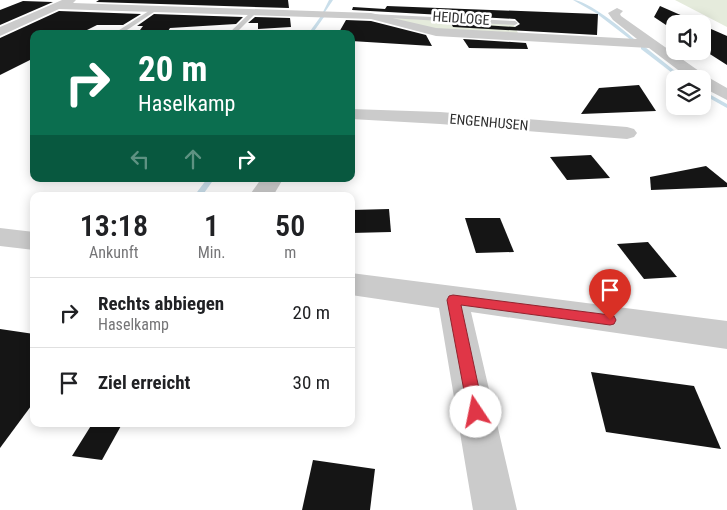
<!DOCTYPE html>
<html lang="de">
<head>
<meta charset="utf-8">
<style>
  :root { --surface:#fff; --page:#f2f2f2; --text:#202124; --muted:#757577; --line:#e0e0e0 }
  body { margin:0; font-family:"Roboto Condensed",sans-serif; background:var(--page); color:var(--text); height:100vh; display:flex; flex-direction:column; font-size:19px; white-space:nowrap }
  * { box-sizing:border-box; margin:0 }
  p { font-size:16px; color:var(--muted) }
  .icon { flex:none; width:28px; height:28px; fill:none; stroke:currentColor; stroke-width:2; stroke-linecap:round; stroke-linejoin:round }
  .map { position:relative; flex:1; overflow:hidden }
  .panel { position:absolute; left:30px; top:192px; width:325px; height:235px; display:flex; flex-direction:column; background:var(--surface); border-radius:10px; box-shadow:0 2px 12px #0003 }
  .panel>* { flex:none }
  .banner { position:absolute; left:30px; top:30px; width:325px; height:152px; border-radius:10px; box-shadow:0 2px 12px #0003; background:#0b6e4f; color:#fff; overflow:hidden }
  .controls { position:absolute; left:666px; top:15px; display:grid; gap:10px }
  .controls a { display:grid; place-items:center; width:45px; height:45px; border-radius:10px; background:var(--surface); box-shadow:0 2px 12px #0003; font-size:25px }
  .pin { position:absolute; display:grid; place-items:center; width:42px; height:42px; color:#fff; margin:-51px -21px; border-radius:50% 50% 50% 0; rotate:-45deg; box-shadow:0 0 5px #0007 }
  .pin .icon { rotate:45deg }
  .me { position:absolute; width:55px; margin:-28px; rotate:349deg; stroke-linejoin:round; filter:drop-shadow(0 0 4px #0008) }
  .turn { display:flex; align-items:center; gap:18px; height:105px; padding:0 25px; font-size:22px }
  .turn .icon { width:65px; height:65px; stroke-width:2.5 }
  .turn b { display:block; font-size:35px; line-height:42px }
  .lanes { display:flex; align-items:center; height:48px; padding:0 25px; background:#0003; justify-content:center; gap:25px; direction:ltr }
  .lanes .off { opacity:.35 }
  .eta { display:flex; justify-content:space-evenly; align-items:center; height:85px; text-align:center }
  .eta b { font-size:30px; font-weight:600; line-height:35px }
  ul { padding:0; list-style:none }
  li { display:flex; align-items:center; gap:15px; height:70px; padding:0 25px; border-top:1px solid var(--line) }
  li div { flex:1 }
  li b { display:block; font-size:19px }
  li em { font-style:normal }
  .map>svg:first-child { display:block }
</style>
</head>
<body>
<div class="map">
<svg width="727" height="510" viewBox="0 0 727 510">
  <rect width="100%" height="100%" fill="#fff"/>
  <g fill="#e5ebdc">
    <polygon points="675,0 727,0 727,27"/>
    <polygon points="387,18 513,23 519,35 441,32"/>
  </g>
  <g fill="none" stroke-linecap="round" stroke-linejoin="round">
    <g fill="#c9deea" fill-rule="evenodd">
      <polygon points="329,0 333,0 325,12 323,12"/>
      <path d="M573,0C587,0 623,29 634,39L631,40L596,13Z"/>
      <polygon points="321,16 324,17 312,34 308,34"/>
      <polygon points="641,47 645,47 685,79 680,79 641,49"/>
      <polygon points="702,90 727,104 727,108 702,94"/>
      <polygon points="207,179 214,179 202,196 194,196"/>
    </g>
  </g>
  <g fill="#151515">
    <polygon points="99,0 288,0 289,8 96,2"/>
    <polygon points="23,1 53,2 0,25 0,10"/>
    <polygon points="387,6 598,14 597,35 453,27 451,23 515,27 520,24 515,19 352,10 353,7 385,9"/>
    <polygon points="660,6 701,24 675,24 675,31 654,17"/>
    <polygon points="59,11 141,14 123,25 97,25 79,34 34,34 34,58 0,75 0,38"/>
    <polygon points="154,14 243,17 236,24 170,28 166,34 137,34 143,26 137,26"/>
    <polygon points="255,17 290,18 291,27 258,29 258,23 248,23"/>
    <polygon points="346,20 371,21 426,35 432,46 351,41 351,34 338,34"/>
    <polygon points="702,25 727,36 727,65 702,49"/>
    <polygon points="463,39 526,43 528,49 469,48"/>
    <polygon points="639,85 656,111 581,114 599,88"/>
    <polygon points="591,155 610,178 567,180 550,157"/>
    <polygon points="706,166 727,183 727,187 651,190 650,177"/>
    <polygon points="389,209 391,232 351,233 351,210"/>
    <polygon points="465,218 500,218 514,252 476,253"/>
    <polygon points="648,242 677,277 644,279 617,244"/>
    <polygon points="0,329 34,334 34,402 0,448"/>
    <polygon points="591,372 694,386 721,449 606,432"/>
    <polygon points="92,424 122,424 102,460 72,456"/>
    <polygon points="313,460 375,469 370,510 302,510"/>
  </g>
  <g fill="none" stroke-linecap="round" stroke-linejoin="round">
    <g fill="#cbcbcb" fill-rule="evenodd">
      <polygon points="155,7 160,8 121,34 113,34"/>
      <polygon points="253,10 258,11 235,34 228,34"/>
      <polygon points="371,14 515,21 518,23 515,25 369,17 369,15"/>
    </g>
    <g fill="#cbcbcb" fill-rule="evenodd">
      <polygon points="62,0 76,0 73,3 371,13 436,28 637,39 613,20 608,13 617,8 623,11 620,14 621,16 706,76 727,88 727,100 702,87 702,79 690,79 649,48 436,36 371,19 59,9 0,36 0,27"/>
      <polygon points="351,109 440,112 627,127 634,129 637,133 634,137 627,139 440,124 351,119"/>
      <polygon points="261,179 283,179 273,196 249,196"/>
      <polygon points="0,228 34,232 34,250 0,246"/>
      <polygon points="351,273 727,321 727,349 471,312 517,510 473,510 439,308 351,295"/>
    </g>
  </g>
  <polygon fill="#e03647" stroke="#92232e" points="453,295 610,315 614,316 616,320 614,324 610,325 461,305 484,412 481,417 476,419 470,417 468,412 447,300 449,296"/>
  <g text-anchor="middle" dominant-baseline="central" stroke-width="5" stroke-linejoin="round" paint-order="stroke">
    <g font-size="14" fill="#2e2e2e" stroke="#fff">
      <text transform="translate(461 18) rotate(4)">HEIDLOGE</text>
      <text transform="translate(489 122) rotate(5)">ENGENHUSEN</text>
    </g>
  </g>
</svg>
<div class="controls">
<a><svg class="icon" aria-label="sound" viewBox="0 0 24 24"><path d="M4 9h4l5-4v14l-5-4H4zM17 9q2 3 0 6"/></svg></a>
<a><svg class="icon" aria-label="layers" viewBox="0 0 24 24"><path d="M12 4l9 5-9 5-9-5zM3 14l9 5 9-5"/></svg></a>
</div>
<div class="pin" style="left:610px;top:320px;background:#d93025"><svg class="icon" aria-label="arrive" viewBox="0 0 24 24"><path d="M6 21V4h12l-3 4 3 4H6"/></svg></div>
<svg class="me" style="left:476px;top:412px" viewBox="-20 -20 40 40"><circle r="19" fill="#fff"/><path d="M0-13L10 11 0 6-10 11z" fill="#e03647"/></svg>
<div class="banner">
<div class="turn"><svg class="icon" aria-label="right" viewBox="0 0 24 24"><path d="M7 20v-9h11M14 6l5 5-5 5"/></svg><div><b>20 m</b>Haselkamp</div></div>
<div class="lanes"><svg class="icon off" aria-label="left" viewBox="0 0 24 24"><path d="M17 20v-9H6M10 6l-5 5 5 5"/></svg><svg class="icon off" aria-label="ahead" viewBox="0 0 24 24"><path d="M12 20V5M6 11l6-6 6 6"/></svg><svg class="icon" aria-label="right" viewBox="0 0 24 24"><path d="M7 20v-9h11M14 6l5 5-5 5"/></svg></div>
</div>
<section class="panel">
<div class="eta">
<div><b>13:18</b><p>Ankunft</p></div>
<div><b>1</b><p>Min.</p></div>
<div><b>50</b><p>m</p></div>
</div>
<ul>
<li><svg class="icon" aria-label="right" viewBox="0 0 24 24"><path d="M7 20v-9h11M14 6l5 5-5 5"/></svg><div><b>Rechts abbiegen</b><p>Haselkamp</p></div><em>20 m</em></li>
<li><svg class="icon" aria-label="arrive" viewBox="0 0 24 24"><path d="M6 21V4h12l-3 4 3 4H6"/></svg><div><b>Ziel erreicht</b></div><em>30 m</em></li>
</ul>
</section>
</div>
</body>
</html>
